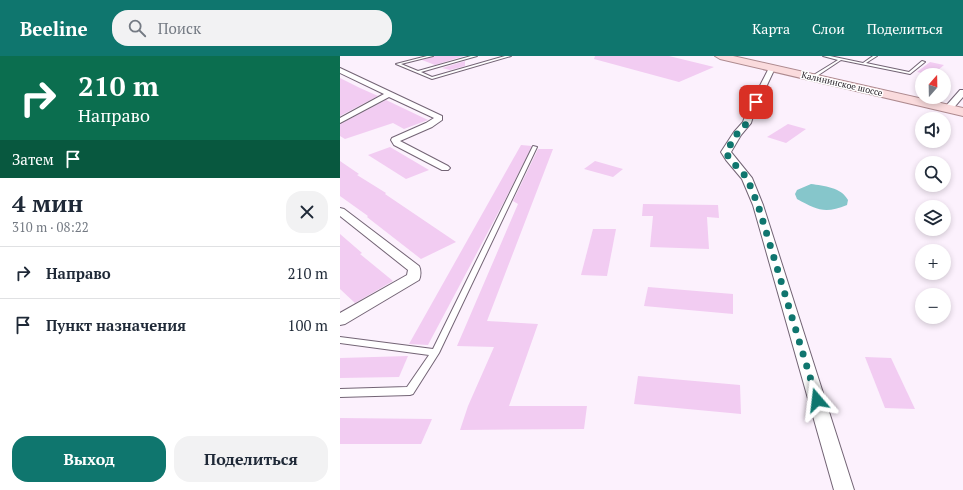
<!DOCTYPE html>
<html lang="ru">
<head>
<meta charset="utf-8">
<style>
  :root { --surface:#fff; --page:#f2f2f3; --text:#1f2937; --muted:#747a83; --line:#e0e1e3; --accent:#0f766e }
  body { margin:0; font-family:"PT Serif",serif; background:var(--page); color:var(--text); height:100vh; display:flex; flex-direction:column; font-size:15px; white-space:nowrap }
  * { box-sizing:border-box; margin:0 }
  p { font-size:13px; color:var(--muted) }
  .icon { flex:none; width:22px; height:22px; fill:none; stroke:currentColor; stroke-width:2; stroke-linecap:round; stroke-linejoin:round }
  .map { position:relative; flex:1; overflow:hidden }
  .sheet { display:flex; flex-direction:column; background:var(--surface); width:340px }
  .sheet>* { flex:none }
  .top-card { background:#0b6e4f; color:#fff; overflow:hidden }
  .needle { width:26px; rotate:20deg }
  .buttons { position:absolute; left:575px; top:12px; display:grid; gap:8px }
  .buttons a { display:grid; place-items:center; width:36px; height:36px; border-radius:50%; background:var(--surface); box-shadow:0 2px 6px #0003; font-size:20px }
  .pin { position:absolute; display:grid; place-items:center; width:34px; height:34px; color:#fff; margin:-17px; border-radius:8px; box-shadow:0 2px 6px #0006 }
  .me { position:absolute; width:44px; margin:-22px; rotate:343deg; stroke-linejoin:round; filter:drop-shadow(0 0 3px #0008) }
  .turn { display:flex; align-items:center; gap:14px; height:84px; padding:0 12px; font-size:18px }
  .turn .icon { width:52px; height:52px; stroke-width:2.5 }
  .turn b { display:block; font-size:28px; line-height:34px }
  .then { display:flex; align-items:center; height:38px; padding:0 12px; background:#0003; gap:8px; font-size:15px }
  .round { display:grid; place-items:center; flex:none; width:42px; height:42px; border-radius:16px; background:var(--page) }
  .summary { display:flex; align-items:center; justify-content:space-between; height:68px; padding:0 12px }
  h1 { font-size:24px; font-weight:700; line-height:30px }
  .primary-button { display:flex; gap:8px; margin-top:auto; padding:8px 12px }
  .primary-button a { flex:1; height:46px; border-radius:16px; background:var(--accent); color:#fff; font-size:16px; font-weight:700; line-height:46px; text-align:center }
  .primary-button a+a { background:var(--page); color:var(--text) }
  ul { padding:0; list-style:none }
  li { display:flex; align-items:center; gap:12px; height:52px; padding:0 12px; border-top:1px solid var(--line) }
  li div { flex:1 }
  li b { display:block; font-size:15px }
  li em { font-style:normal }
  header { display:flex; align-items:center; gap:24px; box-sizing:border-box; height:56px; padding:0 20px; background:var(--accent); color:#fff }
  header strong { font-size:19px }
  nav { display:flex; gap:22px; margin-inline-start:auto; font-size:14px }
  .search { width:280px; height:36px; background:var(--page); display:flex; align-items:center; gap:10px; box-sizing:border-box; padding:0 14px; border-radius:16px; color:var(--muted); font-size:15px }
  main { display:flex; flex:1; min-height:0 }
  .map>svg:first-child { display:block }
</style>
</head>
<body>
<header>
<strong>Beeline</strong>
<div class="search"><svg class="icon" aria-label="search" viewBox="0 0 24 24"><circle cx="10" cy="10" r="6"/><path d="M15 15l6 6"/></svg>Поиск</div>
<nav><a>Карта</a><a>Слои</a><a>Поделиться</a></nav>
</header>
<main>
<section class="sheet">
<div class="top-card">
<div class="turn"><svg class="icon" aria-label="right" viewBox="0 0 24 24"><path d="M7 20v-9h11M14 6l5 5-5 5"/></svg><div><b>210 m</b>Направо</div></div>
<div class="then">Затем<svg class="icon" aria-label="arrive" viewBox="0 0 24 24"><path d="M6 21V4h12l-3 4 3 4H6"/></svg></div>
</div>
<div class="summary"><div><h1>4 мин</h1><p>310 m · 08:22</p></div><a class="round"><svg class="icon" aria-label="close" viewBox="0 0 24 24"><path d="M6 6l12 12M18 6L6 18"/></svg></a></div>
<ul>
<li><svg class="icon" aria-label="right" viewBox="0 0 24 24"><path d="M7 20v-9h11M14 6l5 5-5 5"/></svg><div><b>Направо</b></div><em>210 m</em></li>
<li><svg class="icon" aria-label="arrive" viewBox="0 0 24 24"><path d="M6 21V4h12l-3 4 3 4H6"/></svg><div><b>Пункт назначения</b></div><em>100 m</em></li>
</ul>
<div class="primary-button"><a>Выход</a><a>Поделиться</a></div>
</section>
<div class="map">
<svg width="623" height="434" viewBox="0 0 623 434">
  <rect width="100%" height="100%" fill="#fcf1fd"/>
  <path fill="#86c6cb" d="M471,128C484,130 501,131 508,144L507,149C485,158 477,154 457,143L455,138L457,134Z"/>
  <g fill="#f2ccf2">
    <polygon points="94,0 124,0 95,9 82,4"/>
    <polygon points="255,0 329,0 374,11 339,26 254,3"/>
    <polygon points="125,5 125,10 110,14 102,12"/>
    <polygon points="590,6 604,9 592,19 577,16"/>
    <polygon points="0,22 20,32 38,40 0,60"/>
    <polygon points="46,44 88,64 64,73 53,67 5,83 0,80 0,68"/>
    <polygon points="448,68 466,73 446,87 427,81"/>
    <polygon points="181,89 192,90 166,142 88,289 69,288"/>
    <polygon points="50,91 89,114 66,123 28,99"/>
    <polygon points="198,93 213,93 147,265 198,268 169,350 247,350 244,373 120,374 128,350 154,291 117,290 178,148 173,145"/>
    <polygon points="0,105 19,118 17,119 46,137 45,138 116,186 81,203 27,161 28,160 0,140"/>
    <polygon points="255,105 283,113 273,121 244,113"/>
    <polygon points="303,148 378,149 379,162 367,161 369,193 310,191 313,160 302,160"/>
    <polygon points="253,173 276,173 267,220 241,219"/>
    <polygon points="0,178 22,197 20,198 53,225 15,247 0,233"/>
    <polygon points="308,231 393,238 393,258 304,250"/>
    <polygon points="68,300 59,321 0,322 0,302"/>
    <polygon points="525,301 551,302 575,353 545,352"/>
    <polygon points="298,320 400,329 401,358 294,348"/>
    <polygon points="0,362 92,363 81,388 0,388"/>
  </g>
  <g fill="none" stroke-linecap="round" stroke-linejoin="round">
    <defs>
      <g id="service">
        <polygon points="87,0 93,0 61,8 78,15 131,0 137,0 81,16 92,21 165,0 171,0 92,23 56,8"/>
        <polygon points="483,0 490,0 523,7 533,0 537,0 526,7 569,16 582,5 585,6 570,18 501,4 474,22 472,22 472,20 498,4"/>
        <polygon points="193,90 197,91 99,297 73,338 70,339 0,341 0,333 67,331 89,299 0,287 0,281 93,293"/>
      </g>
      <g id="minor">
        <polygon points="432,10 435,12 414,57 411,67 401,79 391,96 412,122 423,149 514,434 494,434 413,149 402,123 386,104 381,96 394,76 403,66 406,57 429,12"/>
        <polygon points="0,12 102,60 102,64 92,71 60,85 108,110 110,112 108,114 102,114 54,89 51,84 52,82 86,67 94,62 49,41 0,67 0,62 44,38 0,17"/>
        <polygon points="620,34 623,34 623,41 611,55 605,55 605,51"/>
        <path d="M0,152L4,153L79,210C81,214 81,220 79,224L5,268L0,269V257L67,219L68,214L0,160Z"/>
      </g>
      <polygon id="primary" points="375,0 393,0 623,52 623,60 380,3"/>
    </defs>
    <use href="#service" stroke="#736475" stroke-width="2"/>
    <use href="#minor" stroke="#736475" stroke-width="2"/>
    <use href="#primary" stroke="#ae8a8f" stroke-width="2"/>
    <use href="#service" fill="#fff" fill-rule="evenodd"/>
    <use href="#minor" fill="#fff" fill-rule="evenodd"/>
    <use href="#primary" fill="#fadbdd" fill-rule="evenodd"/>
  </g>
  <g fill="none" stroke-linecap="round" stroke-linejoin="round">
    <polyline stroke="#0f766e" stroke-width="7" stroke-dasharray="0 12.6" points="416,46 407,67 397,78 386,96 389,102 407,122 418,149 477,344"/>
  </g>
  <g text-anchor="middle" dominant-baseline="central" stroke-width="3" stroke-linejoin="round" paint-order="stroke">
    <g font-size="9" fill="#272128" stroke="#fff">
      <text transform="translate(502 28) rotate(13)">Калининское шоссе</text>
    </g>
  </g>
</svg>
<div class="buttons">
<a><svg class="needle" viewBox="-14 -14 28 28"><path d="M0-13l5 13h-10z" fill="#e53935"/><path d="M0 13l5-13h-10z" fill="#747a83"/></svg></a>
<a><svg class="icon" aria-label="sound" viewBox="0 0 24 24"><path d="M4 9h4l5-4v14l-5-4H4zM17 9q2 3 0 6"/></svg></a>
<a><svg class="icon" aria-label="search" viewBox="0 0 24 24"><circle cx="10" cy="10" r="6"/><path d="M15 15l6 6"/></svg></a>
<a><svg class="icon" aria-label="layers" viewBox="0 0 24 24"><path d="M12 4l9 5-9 5-9-5zM3 14l9 5 9-5"/></svg></a>
<a>+</a>
<a>−</a>
</div>
<div class="pin" style="left:416px;top:46px;background:#d93025"><svg class="icon" aria-label="arrive" viewBox="0 0 24 24"><path d="M6 21V4h12l-3 4 3 4H6"/></svg></div>
<svg class="me" style="left:477px;top:344px" viewBox="-20 -20 40 40"><path d="M0-17L14 15 0 8-14 15z" fill="#0f766e" stroke="#fff" stroke-width="4"/></svg>
</div>
</main>
</body>
</html>
